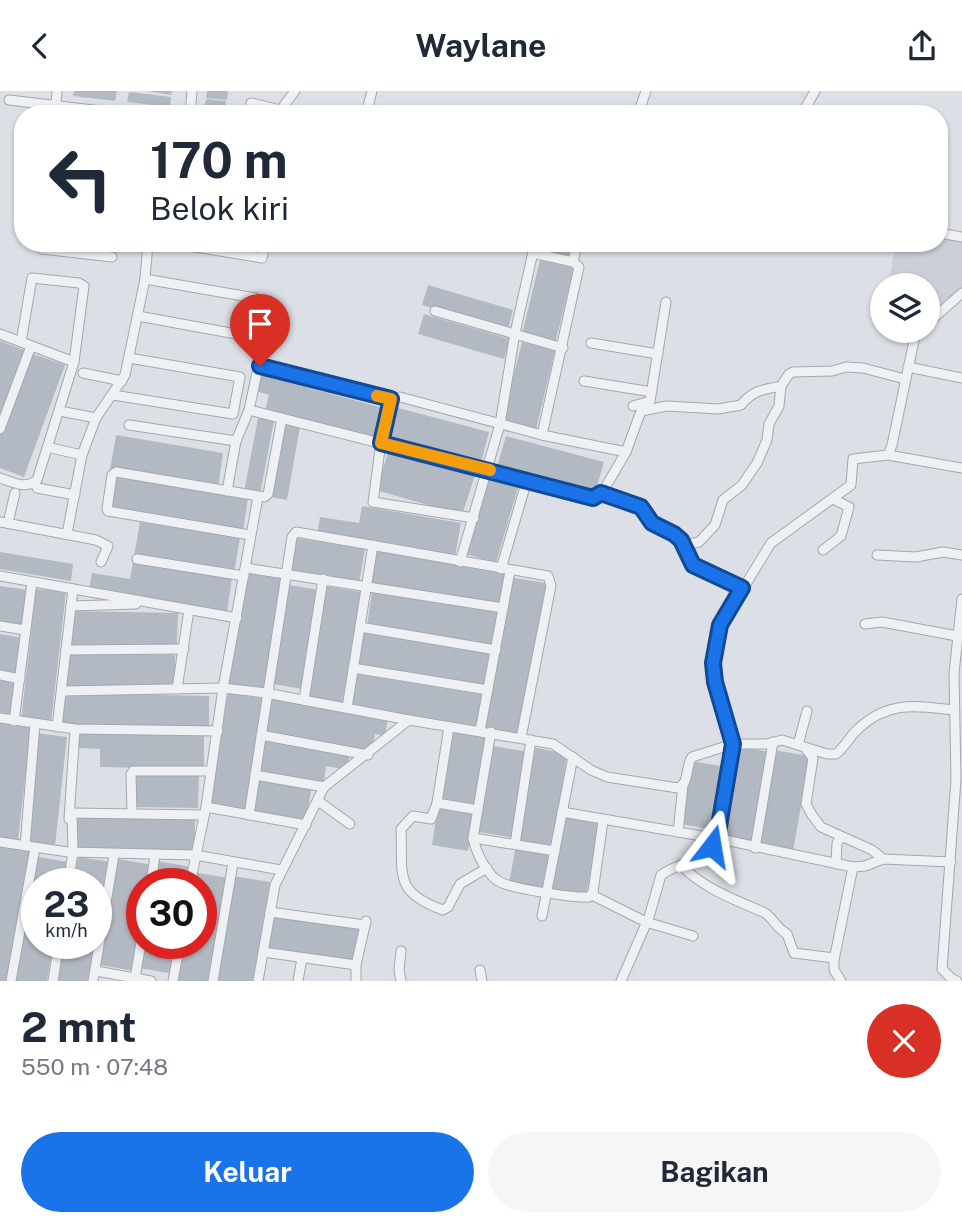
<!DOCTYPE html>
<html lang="id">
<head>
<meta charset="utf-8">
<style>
  :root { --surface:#fff; --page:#f6f6f7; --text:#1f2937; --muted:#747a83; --accent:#1a73e8 }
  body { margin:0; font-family:"Public Sans",sans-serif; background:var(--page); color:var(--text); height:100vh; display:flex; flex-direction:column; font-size:26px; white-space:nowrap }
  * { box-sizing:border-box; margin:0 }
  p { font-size:23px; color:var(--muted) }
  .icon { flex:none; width:38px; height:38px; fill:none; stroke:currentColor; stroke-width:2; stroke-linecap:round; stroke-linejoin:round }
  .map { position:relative; height:890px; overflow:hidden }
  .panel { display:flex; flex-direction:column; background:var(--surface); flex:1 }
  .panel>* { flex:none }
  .hud { position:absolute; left:14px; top:14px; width:934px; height:147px; border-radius:28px; box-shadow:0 2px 5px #0004; background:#fff; color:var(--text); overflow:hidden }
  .controls { position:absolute; left:870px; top:182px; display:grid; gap:14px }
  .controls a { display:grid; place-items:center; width:70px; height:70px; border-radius:50%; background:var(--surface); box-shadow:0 2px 5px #0004; font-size:35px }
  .speed { position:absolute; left:21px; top:777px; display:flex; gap:14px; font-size:35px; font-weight:700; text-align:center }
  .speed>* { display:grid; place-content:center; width:91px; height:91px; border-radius:50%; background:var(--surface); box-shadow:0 2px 5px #0004; line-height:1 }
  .speed small { font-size:18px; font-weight:400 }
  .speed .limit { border:10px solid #d22; background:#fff; color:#111 }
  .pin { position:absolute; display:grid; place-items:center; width:60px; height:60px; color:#fff; margin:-72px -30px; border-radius:50% 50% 50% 0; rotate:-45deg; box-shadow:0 0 7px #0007 }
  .pin .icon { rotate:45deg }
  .me { position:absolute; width:77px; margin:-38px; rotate:14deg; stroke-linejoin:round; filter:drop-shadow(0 0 5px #0008) }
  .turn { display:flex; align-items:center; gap:24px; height:147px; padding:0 21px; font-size:32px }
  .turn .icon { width:91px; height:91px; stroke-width:2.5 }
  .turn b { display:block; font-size:49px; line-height:60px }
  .round { display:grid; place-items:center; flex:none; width:74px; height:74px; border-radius:37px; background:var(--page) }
  .summary { display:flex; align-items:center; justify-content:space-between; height:119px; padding:0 21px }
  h1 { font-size:42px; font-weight:700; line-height:52px }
  .button { display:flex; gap:14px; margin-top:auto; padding:14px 21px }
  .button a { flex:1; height:80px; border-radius:42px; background:var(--accent); color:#fff; font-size:28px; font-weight:700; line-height:80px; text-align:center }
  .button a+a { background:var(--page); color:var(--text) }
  header { display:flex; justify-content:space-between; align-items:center; height:91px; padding:0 21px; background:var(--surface); font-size:32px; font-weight:700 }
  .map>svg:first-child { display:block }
</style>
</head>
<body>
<header><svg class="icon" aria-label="back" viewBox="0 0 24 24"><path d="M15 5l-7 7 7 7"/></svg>Waylane<svg class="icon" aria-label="share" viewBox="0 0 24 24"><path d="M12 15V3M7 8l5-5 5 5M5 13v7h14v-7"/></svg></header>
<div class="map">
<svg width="962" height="890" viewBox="0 0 962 890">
  <rect width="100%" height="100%" fill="#dce0e6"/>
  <polygon fill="#cacfd8" points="940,144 962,149 962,198 928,230 928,194 888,194 896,152 940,152"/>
  <g fill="#b3b9c2">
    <polygon points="74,0 117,0 115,10 73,5"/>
    <polygon points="148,0 172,0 171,4"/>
    <polygon points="207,0 228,0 227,9 206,7"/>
    <polygon points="129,1 171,6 170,16 127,11"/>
    <polygon points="206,8 226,10 225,21 204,18"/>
    <polygon points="539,152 574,152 571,166 537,158"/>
    <polygon points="541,165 575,173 555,253 522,243"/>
    <polygon points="428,194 513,219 508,239 422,214"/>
    <polygon points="424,223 510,248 504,268 418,243"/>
    <polygon points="0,250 24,259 0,323"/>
    <polygon points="522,251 555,259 536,339 502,331"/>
    <polygon points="30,262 65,274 24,386 0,377 0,344"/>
    <polygon points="261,284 383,317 375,348 265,319 269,304 256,300"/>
    <polygon points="391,315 489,341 481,372 383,346"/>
    <polygon points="258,327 274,330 260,403 244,401"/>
    <polygon points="284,333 300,336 287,409 271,406"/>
    <polygon points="116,344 223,362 218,397 110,379"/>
    <polygon points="506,345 604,371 595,402 497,376"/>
    <polygon points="389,359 475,384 462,424 376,399"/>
    <polygon points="113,384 248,407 243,441 108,418"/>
    <polygon points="488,388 518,397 496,472 466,463"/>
    <polygon points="362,415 461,432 455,466 317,443 320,426 359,432"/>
    <polygon points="140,431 240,447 234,482 134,465"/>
    <polygon points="296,447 365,458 359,493 290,481"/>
    <polygon points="376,459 505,481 499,516 370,494"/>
    <polygon points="0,461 73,473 71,490 0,478"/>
    <polygon points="133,471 232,487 227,522 89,499 92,482 130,488"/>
    <polygon points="247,482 284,488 265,600 228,593"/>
    <polygon points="509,486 546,492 520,644 484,638"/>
    <polygon points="289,494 319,499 302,598 273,593"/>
    <polygon points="0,495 28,499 22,534 0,530"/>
    <polygon points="325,495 361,501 342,612 306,606"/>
    <polygon points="36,498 66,501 51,632 21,629"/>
    <polygon points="372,501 501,522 495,557 367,535"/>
    <polygon points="72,520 178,522 177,555 72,554"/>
    <polygon points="360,541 489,562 484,597 355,575"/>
    <polygon points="0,543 24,547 18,582 0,579"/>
    <polygon points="68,562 175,564 175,597 67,595"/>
    <polygon points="356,583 484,604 479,639 350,617"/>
    <polygon points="0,588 18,591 12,626 0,623"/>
    <polygon points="63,602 209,605 209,638 63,636"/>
    <polygon points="228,602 265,608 246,719 210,713"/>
    <polygon points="268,607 388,627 385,645 375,643 372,660 263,642"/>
    <polygon points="0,630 31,633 18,750 0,748"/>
    <polygon points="450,640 486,647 475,713 439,707"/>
    <polygon points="37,642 67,646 55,755 27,751"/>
    <polygon points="79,643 204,644 204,678 100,676 100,658 79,657"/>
    <polygon points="265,647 350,661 347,679 326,675 324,692 259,681"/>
    <polygon points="493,655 529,661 514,747 479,741"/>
    <polygon points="733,655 770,661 755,750 718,744"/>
    <polygon points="532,656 567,663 553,758 516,752"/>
    <polygon points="773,659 810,665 793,760 757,754"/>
    <polygon points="691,670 721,675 710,738 680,733"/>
    <polygon points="133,683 199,684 198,717 133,716"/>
    <polygon points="257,686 312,695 306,729 251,720"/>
    <polygon points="438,714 475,720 468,760 432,754"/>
    <polygon points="562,724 599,731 586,806 550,799"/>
    <polygon points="76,725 195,726 195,759 76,758"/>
    <polygon points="0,754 31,759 8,890 0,890"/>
    <polygon points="516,754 552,760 546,799 509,792"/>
    <polygon points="34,765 67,771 63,793 37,793 37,852 53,852 47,890 13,890"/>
    <polygon points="78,766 111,771 96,851 96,793 74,793"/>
    <polygon points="118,768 153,774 149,793 142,793 142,838 135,880 100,874"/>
    <polygon points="157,770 192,776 189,793 153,793"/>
    <polygon points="193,781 229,787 212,890 174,890 181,852 201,852 201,793 191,793"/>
    <polygon points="233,785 270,791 253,890 215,890"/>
    <polygon points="273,823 359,838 353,872 267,858"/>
    <polygon points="63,852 97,852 91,890 57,890"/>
    <polygon points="143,852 179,852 174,883 139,877"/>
  </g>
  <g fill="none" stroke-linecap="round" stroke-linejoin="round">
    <defs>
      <g id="street">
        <polyline points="9,9 127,23"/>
        <polyline points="251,12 297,23"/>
        <polyline points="279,21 295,0"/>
        <polyline points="55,23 57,0"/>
        <polyline points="190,23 192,0"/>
        <polyline points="366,23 372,0"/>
        <polyline points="638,23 646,0"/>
        <polyline points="802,23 815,0"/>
        <polyline points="940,142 962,146"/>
        <polyline points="40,152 42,158 112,166"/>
        <polyline points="171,152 262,167 265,152"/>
        <polyline points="533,162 573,171 579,176 542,344"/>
        <polyline points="573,171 577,152"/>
        <polyline points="435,220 563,257"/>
        <polyline points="138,225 247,245 255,207 145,188"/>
        <polyline points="928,232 962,202"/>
        <polyline points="0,243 74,271"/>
        <polyline points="591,252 658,263"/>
        <polyline points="908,276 962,287"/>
        <polyline points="83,282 122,290"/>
        <polyline points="584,290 652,301"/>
        <polyline points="113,304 233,323 240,286 129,267"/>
        <polyline points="391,308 381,351 373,411 474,427"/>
        <polyline points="633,315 650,310 666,211"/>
        <polyline points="65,321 96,327"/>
        <polyline points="129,334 236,350"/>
        <polyline points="0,338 31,255"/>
        <polyline points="51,357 82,364"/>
        <path d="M626,361L641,320L667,315L718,318L741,314C752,300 764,298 781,295L789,283L793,281L832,280L846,276L863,277L905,288"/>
        <polyline points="888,364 962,377"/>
        <path d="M0,387C13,391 25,399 37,389L74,271L84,195L79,192L32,187L21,251"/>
        <polyline points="37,397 75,404"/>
        <polyline points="227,400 236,350 249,319 593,406 602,402 626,361 542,344 400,306 391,308 263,274 258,277 249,319"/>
        <polyline points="602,402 641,416 652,432 675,443 681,449 693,474 742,497"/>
        <polyline points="0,431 96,449 108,455 101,471"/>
        <polyline points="8,432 15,402"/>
        <polyline points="67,443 82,364 96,327 125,284 145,188 148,152"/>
        <polyline points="250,444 108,420 107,418 112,384 116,381 264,406 268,403 282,327"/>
        <polyline points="683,454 699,451 715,434 723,409 742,394 757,372 767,349 769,333 779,315 781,295"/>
        <polyline points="823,459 841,445 849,416 833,408"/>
        <polyline points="877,464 916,466 943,461 962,464"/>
        <polyline points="137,468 244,485"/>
        <polyline points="460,471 500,333 515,242 535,152"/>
        <polyline points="246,477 503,517"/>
        <polyline points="501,478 527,389"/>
        <polyline points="0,485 237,527"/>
        <polyline points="71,515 136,513"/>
        <polyline points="865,533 882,531 957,545"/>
        <polyline points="0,535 25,539"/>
        <polyline points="360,536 496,559"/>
        <polyline points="66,559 184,558"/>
        <polyline points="353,577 488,599"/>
        <polyline points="0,584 20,588"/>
        <polyline points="177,598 189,519"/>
        <path d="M62,600L223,597L266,602L409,629L553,653L591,679L607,686L678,697C690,692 685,676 692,666L733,653H767L782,649L827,663H836C845,656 850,645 858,638C889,609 916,615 954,619"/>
        <polyline points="304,609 323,488"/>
        <polyline points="347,617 373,454"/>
        <polyline points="0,627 75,638 218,640"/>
        <polyline points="14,630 32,491"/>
        <polyline points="57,636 73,498"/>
        <polyline points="449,636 437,712 478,719"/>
        <polyline points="480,640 510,480"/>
        <path d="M491,641L473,747C476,761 487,786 502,792C516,798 573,807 589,806L593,801L603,730"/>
        <polyline points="261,644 368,664"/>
        <polyline points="798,654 807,620"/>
        <polyline points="806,658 813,667 806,713 812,724 821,736 872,759 883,768"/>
        <polyline points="255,684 324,696"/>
        <polyline points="318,710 350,733"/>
        <path d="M437,712L431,728L413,725L401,738C403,783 393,801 443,819L448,816L460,793L487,777"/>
        <polyline points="206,716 306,734"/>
        <polyline points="562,721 725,749 853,776 865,775 883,768 951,771"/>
        <polyline points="132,722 131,683 133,680 211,680"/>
        <polyline points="249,724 292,446 296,441 548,485 551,495 521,647"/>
        <polyline points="69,728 75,638"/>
        <polyline points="678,741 683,694"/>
        <polyline points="473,747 555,760"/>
        <polyline points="0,751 68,761 195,764 281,779"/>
        <polyline points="515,753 531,649"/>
        <polyline points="25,755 35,633"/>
        <polyline points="755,757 773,651"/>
        <polyline points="836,773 837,752 841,746"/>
        <path d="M682,775C703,797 735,809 763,821C771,824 775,836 787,843L794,862L834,867"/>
        <polyline points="68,793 73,761 72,722 204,724"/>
        <polyline points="151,793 155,764"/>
        <polyline points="190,793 206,716 223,597 258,406"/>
        <polyline points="592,804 646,831 693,845"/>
        <polyline points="270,821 365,834"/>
        <polyline points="542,825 573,666"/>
        <polyline points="263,861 356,874"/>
        <polyline points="480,879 482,890"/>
        <polyline points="96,880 151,890"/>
        <polyline points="135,887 142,846"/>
        <polyline points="11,890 35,757"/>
        <polyline points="53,890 59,852"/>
        <polyline points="93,890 114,764"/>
        <polyline points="173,890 180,852"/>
        <polyline points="213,890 233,772"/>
        <polyline points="258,890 275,794 324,696 409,629"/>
        <polyline points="298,890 302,867"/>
        <polyline points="356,890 356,874 366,830"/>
        <polyline points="401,890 399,879 401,860"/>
        <path d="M621,890L649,826L661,784C680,771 705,770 717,747L733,653L715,591L713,572L721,534L771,452L851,394L853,368L888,364L892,354L915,245L918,240"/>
        <polyline points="841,890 834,879 834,869 853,776"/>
        <polyline points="957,890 952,888 942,878 956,688 954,582 962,508"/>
      </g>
    </defs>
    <use href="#street" stroke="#a2a7b0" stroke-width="11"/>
    <use href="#street" stroke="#eef0f4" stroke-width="9"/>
  </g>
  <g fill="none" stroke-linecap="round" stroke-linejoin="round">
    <defs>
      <polyline id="route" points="260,275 391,308 381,352 593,407 601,402 641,416 652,432 674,443 681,449 693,474 742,497 720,534 713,572 715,591 733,653 717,747 712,755"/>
    </defs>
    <use href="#route" stroke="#114b97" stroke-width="18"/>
    <use href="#route" stroke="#1a73e8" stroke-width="12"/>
    <polyline stroke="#f59e0b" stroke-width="12" points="377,305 391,308 381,352 490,379"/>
  </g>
</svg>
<div class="controls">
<a><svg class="icon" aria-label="layers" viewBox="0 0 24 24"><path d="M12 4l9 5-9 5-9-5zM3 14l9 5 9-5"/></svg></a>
</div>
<div class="speed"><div>23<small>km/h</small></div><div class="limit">30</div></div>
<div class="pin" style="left:260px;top:275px;background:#d93025"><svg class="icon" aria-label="arrive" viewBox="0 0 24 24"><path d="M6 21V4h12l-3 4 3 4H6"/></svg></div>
<svg class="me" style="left:712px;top:755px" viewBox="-20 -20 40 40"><path d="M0-17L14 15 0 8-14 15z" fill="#1a73e8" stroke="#fff" stroke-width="4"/></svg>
<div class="hud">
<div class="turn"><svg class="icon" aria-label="left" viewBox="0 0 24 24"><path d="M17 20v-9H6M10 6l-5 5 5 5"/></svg><div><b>170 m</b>Belok kiri</div></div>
</div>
</div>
<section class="panel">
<div class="summary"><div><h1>2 mnt</h1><p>550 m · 07:48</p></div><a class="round" style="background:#d93025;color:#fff"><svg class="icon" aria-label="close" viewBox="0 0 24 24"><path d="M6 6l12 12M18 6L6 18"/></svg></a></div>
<div class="button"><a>Keluar</a><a>Bagikan</a></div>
</section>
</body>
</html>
